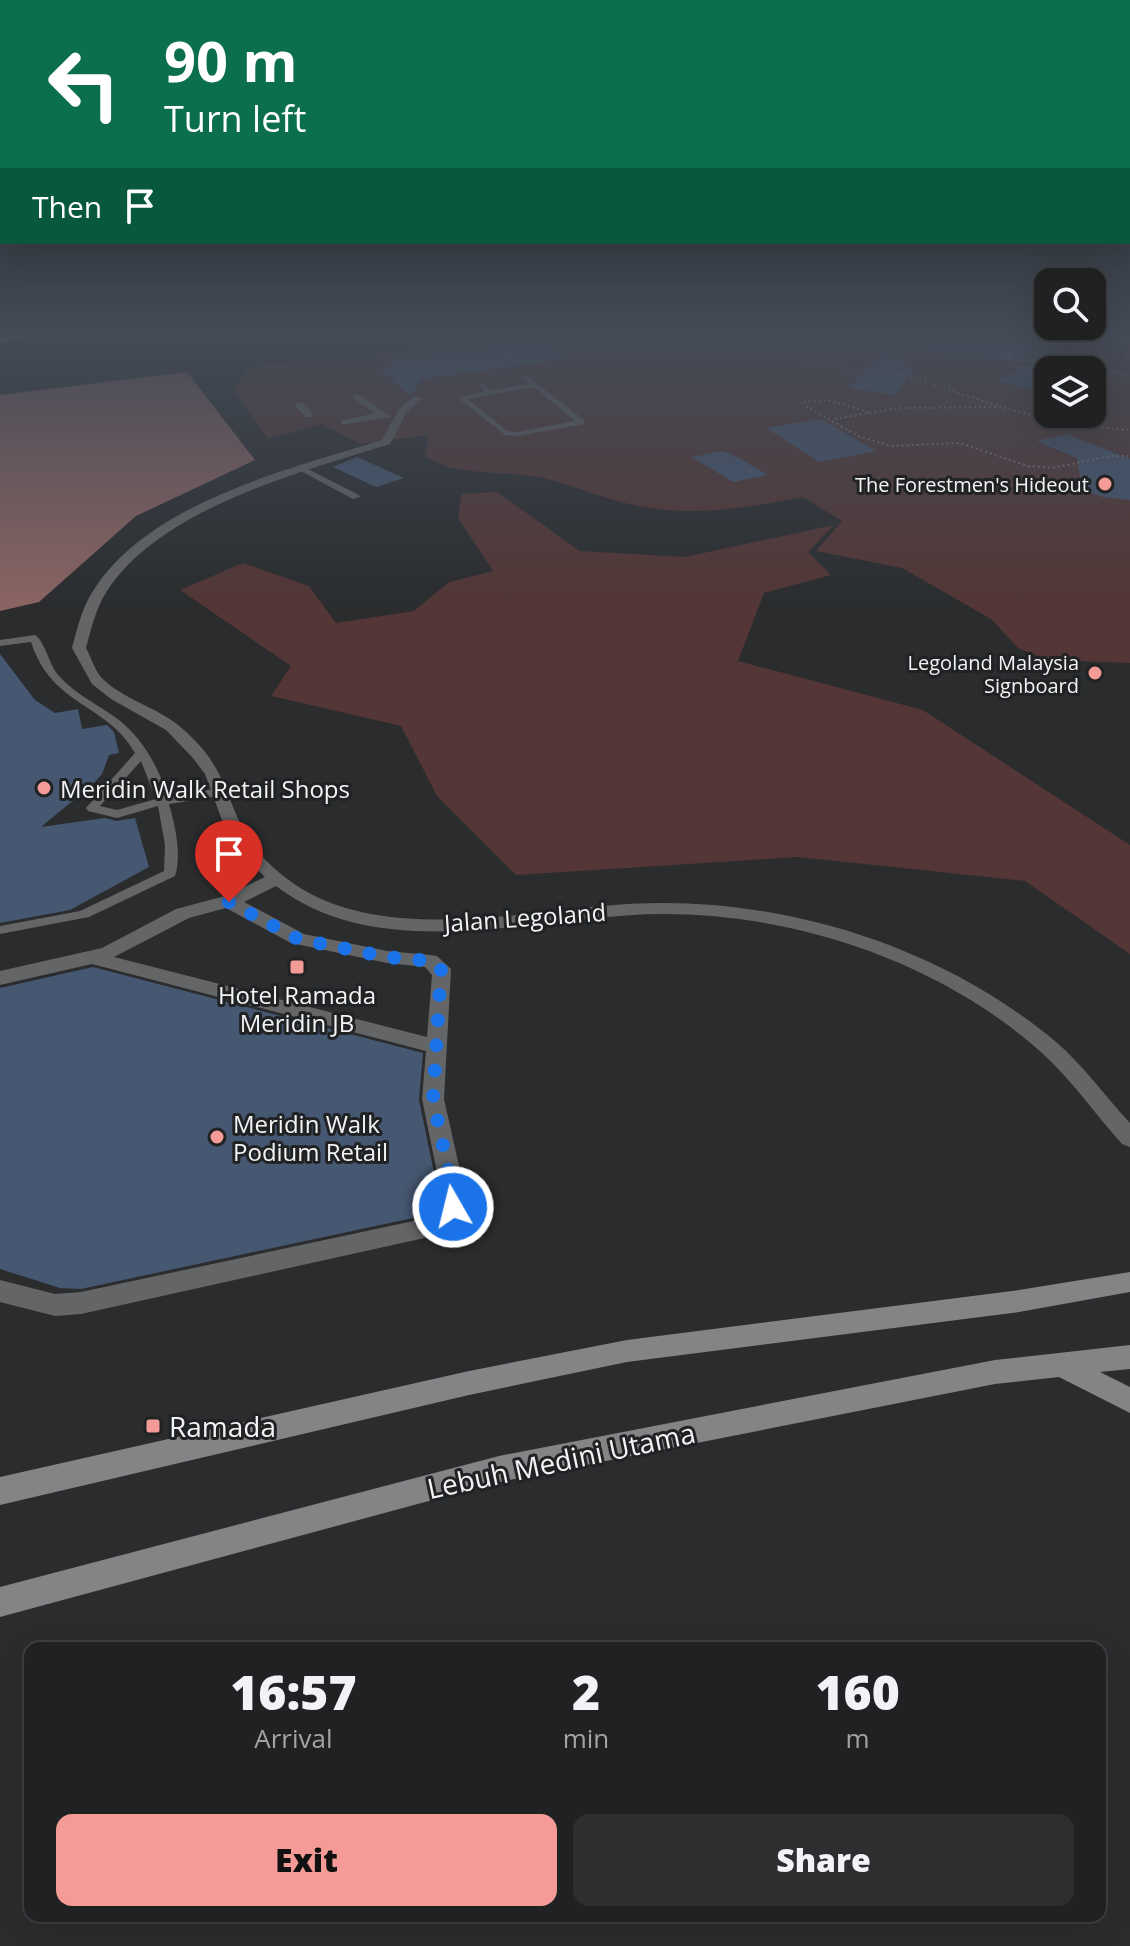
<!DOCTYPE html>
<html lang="en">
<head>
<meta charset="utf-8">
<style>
  :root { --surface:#202122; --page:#2d2e2f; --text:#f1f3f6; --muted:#a2a3a5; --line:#3d3e40; --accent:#f59b97 }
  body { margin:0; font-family:"Open Sans",sans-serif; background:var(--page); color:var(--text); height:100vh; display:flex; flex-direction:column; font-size:30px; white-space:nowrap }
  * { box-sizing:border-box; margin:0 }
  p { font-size:26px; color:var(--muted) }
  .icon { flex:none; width:44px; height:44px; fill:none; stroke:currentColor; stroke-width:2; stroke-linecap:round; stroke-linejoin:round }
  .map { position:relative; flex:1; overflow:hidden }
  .panel { position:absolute; left:24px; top:1642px; width:1082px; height:280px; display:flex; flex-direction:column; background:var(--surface); border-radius:16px; box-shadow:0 8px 32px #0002,0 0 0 2px var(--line) }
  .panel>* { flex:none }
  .banner { position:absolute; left:0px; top:0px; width:1130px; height:244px; box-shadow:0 8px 32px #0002,0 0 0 2px var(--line); background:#0b6e4f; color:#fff; overflow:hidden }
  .controls { position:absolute; left:1034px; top:268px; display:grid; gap:16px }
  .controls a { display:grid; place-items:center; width:72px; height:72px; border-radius:16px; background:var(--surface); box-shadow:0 8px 32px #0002,0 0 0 2px var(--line); font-size:40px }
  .pin { position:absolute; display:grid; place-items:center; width:68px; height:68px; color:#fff; margin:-82px -34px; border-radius:50% 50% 50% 0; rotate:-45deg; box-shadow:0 0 8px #0007 }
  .pin .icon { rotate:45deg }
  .me { position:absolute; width:88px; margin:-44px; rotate:352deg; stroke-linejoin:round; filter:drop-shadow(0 0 6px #0008) }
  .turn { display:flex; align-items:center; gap:28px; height:168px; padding:0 32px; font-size:36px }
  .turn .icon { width:104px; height:104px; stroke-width:2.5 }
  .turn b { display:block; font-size:56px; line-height:68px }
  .then { display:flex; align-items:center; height:76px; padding:0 32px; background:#0003; gap:16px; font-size:30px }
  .eta { display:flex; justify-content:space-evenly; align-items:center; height:136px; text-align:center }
  .eta b { font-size:48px; font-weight:800; line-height:56px }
  .action { display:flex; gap:16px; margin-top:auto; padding:16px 32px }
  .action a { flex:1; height:92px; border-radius:16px; background:var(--accent); color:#111; font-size:32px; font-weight:800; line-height:92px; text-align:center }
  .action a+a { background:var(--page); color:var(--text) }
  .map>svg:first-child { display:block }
</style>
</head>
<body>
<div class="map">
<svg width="1130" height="1946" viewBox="0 0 1130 1946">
  <rect width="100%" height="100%" fill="#2a2c2e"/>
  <g fill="#533635" fill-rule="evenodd">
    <path d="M519,335H1130V663L1048,660L1018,648L991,619L902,568L816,551L842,521L803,497C740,509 683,519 621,502C591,494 563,481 533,476C500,471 453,476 425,456L429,435L361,444L321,424L268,439L234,390L248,368L261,365L348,358ZM1048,370H1092V414H1048Z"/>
    <polygon points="497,492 580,551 685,557 834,525 808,552 831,575 764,593 738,661 923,710 1130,845 1130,954 1025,881 798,857 516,875 437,796 401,726 271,696 291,666 180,590 243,563 309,586 336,623 414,611 449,582 493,571 458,518 462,494"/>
  </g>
  <polygon fill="#8a6462" points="187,372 255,460 136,516 39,602 0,611 0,395"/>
  <g fill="#465771">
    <polygon points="899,335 950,335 998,342 1020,338 1088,364 1086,370 1048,366 1048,394 997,381 1032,364 898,347"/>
    <polygon points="544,339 571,358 422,379 410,396 380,368 394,367 386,360"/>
    <polygon points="890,348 891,361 897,356 913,370 896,395 848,388"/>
    <polygon points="821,419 876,451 820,462 766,428"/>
    <polygon points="1066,434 1130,459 1130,500 1103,497 1082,490 1077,458 1036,441"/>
    <polygon points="723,451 737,457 768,475 733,482 692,457"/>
    <polygon points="357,457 404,478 376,487 333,467"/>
    <polygon points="0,654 35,700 55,713 78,709 82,729 107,725 114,732 119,753 109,755 102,774 93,784 41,827 105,818 116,821 135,818 149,867 70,910 0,923"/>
    <polygon points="93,967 423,1053 419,1100 439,1197 429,1209 413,1218 81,1289 60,1288 0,1269 0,988"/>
  </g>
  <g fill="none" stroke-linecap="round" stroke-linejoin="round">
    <g stroke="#7d7e80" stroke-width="2" stroke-dasharray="2 3" stroke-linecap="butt">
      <polyline points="709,335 781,348"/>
      <polyline points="851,335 781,348 809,363 911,377 1001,407"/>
      <polyline points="869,335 871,338 890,337 887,335"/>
      <polyline points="890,337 1007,352 1013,354 1008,360 1011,365 1048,372"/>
      <polyline points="1100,365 1097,361 1110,346 1130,342"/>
      <polyline points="1063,370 1090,364 1130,377"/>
      <polyline points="869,412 827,400 805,402 807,407 858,436 890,446 960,443 1028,466 1052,468 1110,456 1130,456"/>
      <polyline points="835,419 898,408 1001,407 1064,424 1130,430"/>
    </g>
    <g fill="#646566" fill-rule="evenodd">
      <path d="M523,376H527L584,420V424L518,436L505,435L458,398L485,391L477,384L481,382L492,390L529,384L523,378ZM534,387L575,421L518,432L507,431L468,399Z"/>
      <polygon points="354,395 360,395 391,417 341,425 341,421 375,413 354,399"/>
      <polygon points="296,403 302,403 312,413 312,417 306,417 296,407"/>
      <polygon points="300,465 359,495 360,497 353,499 297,469 296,467"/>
      <path d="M35,635C45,641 49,665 59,676C76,695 99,705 119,720C143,739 159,768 168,797L220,788L226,792L220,796L169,804C175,825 182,854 175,876L89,917L0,934V926L80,911L164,871L165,845L158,806L117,818L88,811L86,808L135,753C107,703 52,707 31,642L0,646V640ZM141,761L156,799L117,810L100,806Z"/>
    </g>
    <path fill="#646566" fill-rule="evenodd" d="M414,396L423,398L406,413L390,444C301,472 162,507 107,591C96,608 91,629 86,648C91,657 94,668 100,676C116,694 143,703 163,715C178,723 189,734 201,747C222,771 227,795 240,823C252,852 282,878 309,893C393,938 512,914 602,906C761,890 932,939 1055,1041C1083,1065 1105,1096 1130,1123V1147L1122,1144C1095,1114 1072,1080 1042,1053C942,963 798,914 664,914C541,914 383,968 276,886L244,902L304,934L387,951L430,955L437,956L451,969L444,1099L466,1197L458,1223L429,1237L81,1314L55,1316L0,1302V1280L55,1294L81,1292L423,1219L438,1210L442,1197L422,1099L426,1051L92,964L0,985V971L102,948L176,909L225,896L265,877L246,859L226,831L205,774L192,757L166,730L111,699L92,684L72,648C77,629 82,608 93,591C149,502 289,469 382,440L399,409ZM226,908L291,943L387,963L425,967L432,975L427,1037L114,957L189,918Z"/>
    <g fill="#838486" fill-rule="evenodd">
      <polygon points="1130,1272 1130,1292 1019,1312 627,1362 469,1395 0,1505 0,1477 469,1371 627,1340 1019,1290"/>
      <polygon points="1130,1345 1130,1369 1100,1372 1130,1387 1130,1413 1059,1377 995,1384 499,1482 0,1617 0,1587 499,1456 995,1360"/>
    </g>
    <polygon fill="#b1b3b6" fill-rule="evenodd" points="13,335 40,335 0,343 0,337"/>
  </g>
  <linearGradient id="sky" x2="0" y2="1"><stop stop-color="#171819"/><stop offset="0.55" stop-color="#444b57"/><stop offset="1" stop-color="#444b57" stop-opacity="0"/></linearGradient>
  <rect width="1130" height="607" fill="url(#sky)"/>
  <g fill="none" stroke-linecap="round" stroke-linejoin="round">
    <polyline stroke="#1a73e8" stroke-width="14" stroke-dasharray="0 25.2" points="229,902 298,939 387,957 430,961 441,969 433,1099 454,1197 453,1207"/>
  </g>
  <g fill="#f59b97" stroke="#202224" stroke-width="3">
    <circle cx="1105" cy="484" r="8"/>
    <circle cx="1095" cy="673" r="8"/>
    <circle cx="44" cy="788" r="8"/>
    <rect x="289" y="959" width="16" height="16" rx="4"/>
    <circle cx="217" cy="1137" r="8"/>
    <rect x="145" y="1418" width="16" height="16" rx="4"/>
  </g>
  <g text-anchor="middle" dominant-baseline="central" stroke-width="6" stroke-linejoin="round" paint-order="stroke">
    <g font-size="20" fill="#f2f3f5" stroke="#202224" text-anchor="end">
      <text x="1089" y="484">The Forestmen's Hideout</text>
      <text x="1079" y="662">Legoland Malaysia<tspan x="1079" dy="23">Signboard</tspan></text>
    </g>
    <g font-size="24" fill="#f2f3f5" stroke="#202224" text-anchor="start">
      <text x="60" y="788">Meridin Walk Retail Shops</text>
      <text x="297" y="994" text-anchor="middle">Hotel Ramada<tspan x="297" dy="28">Meridin JB</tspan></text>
      <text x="233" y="1123">Meridin Walk<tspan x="233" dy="28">Podium Retail</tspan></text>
    </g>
    <g font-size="24" fill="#f2f3f5" stroke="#202224">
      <text transform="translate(525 917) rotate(-4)">Jalan Legoland</text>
    </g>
    <g font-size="28" fill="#f2f3f5" stroke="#202224" text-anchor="start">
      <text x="169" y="1426">Ramada</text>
    </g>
    <g font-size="28" fill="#f2f3f5" stroke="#202224">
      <text transform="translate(561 1460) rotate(-12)">Lebuh Medini Utama</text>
    </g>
  </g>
</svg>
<div class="controls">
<a><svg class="icon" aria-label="search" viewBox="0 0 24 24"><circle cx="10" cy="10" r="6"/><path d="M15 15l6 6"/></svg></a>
<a><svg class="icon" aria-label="layers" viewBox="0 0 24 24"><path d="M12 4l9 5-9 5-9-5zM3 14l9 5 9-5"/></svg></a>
</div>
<div class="pin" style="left:229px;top:902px;background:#d93025"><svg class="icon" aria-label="arrive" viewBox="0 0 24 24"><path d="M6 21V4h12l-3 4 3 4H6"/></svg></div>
<svg class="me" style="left:453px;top:1207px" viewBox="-20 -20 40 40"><circle r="17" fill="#1a73e8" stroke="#fff" stroke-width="3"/><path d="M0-11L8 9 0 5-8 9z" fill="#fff"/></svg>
<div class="banner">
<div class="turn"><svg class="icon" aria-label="left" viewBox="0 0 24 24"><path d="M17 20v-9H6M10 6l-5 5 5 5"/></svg><div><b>90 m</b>Turn left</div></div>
<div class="then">Then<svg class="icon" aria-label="arrive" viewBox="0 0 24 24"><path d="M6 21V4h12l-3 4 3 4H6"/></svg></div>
</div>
<section class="panel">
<div class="eta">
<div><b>16:57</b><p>Arrival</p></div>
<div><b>2</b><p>min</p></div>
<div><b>160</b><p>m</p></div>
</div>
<div class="action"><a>Exit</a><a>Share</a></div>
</section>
</div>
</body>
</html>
